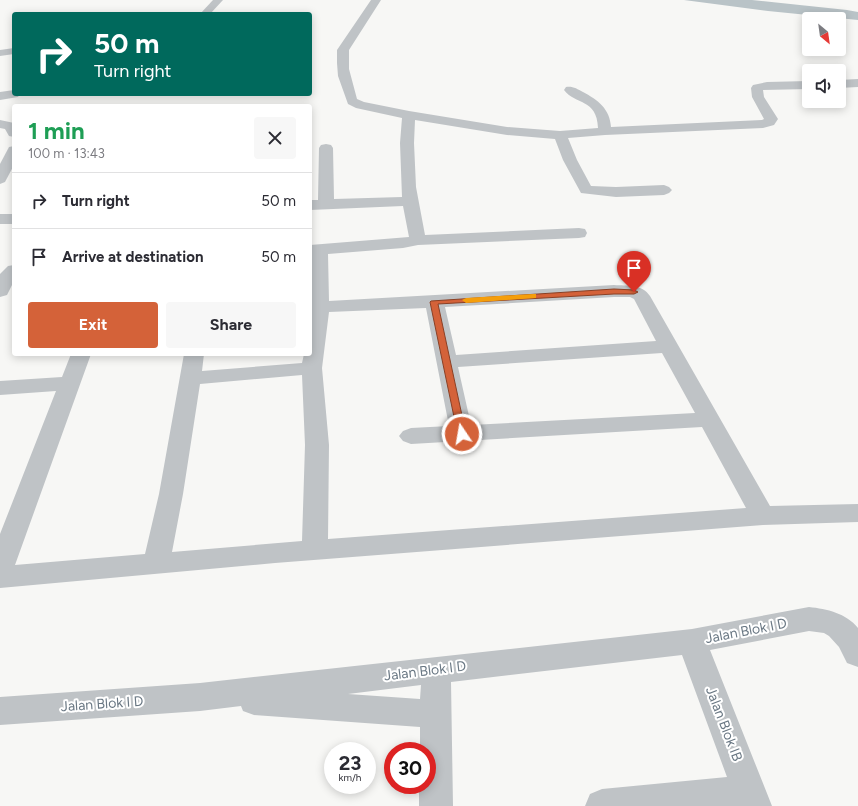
<!DOCTYPE html>
<html lang="en">
<head>
<meta charset="utf-8">
<style>
  :root { --surface:#fff; --page:#f7f7f7; --text:#2b2b33; --muted:#7c7c81; --line:#e1e1e2; --accent:#d46239 }
  body { margin:0; font-family:Figtree,sans-serif; background:var(--page); color:var(--text); height:100vh; display:flex; flex-direction:column; font-size:15px; white-space:nowrap }
  * { box-sizing:border-box; margin:0 }
  p { font-size:13px; color:var(--muted) }
  .icon { flex:none; width:22px; height:22px; fill:none; stroke:currentColor; stroke-width:2; stroke-linecap:round; stroke-linejoin:round }
  .map { position:relative; flex:1; overflow:hidden }
  .panel { position:absolute; left:12px; top:104px; width:300px; height:252px; display:flex; flex-direction:column; background:var(--surface); border-radius:4px; box-shadow:0 2px 10px #0003 }
  .panel>* { flex:none }
  .hud { position:absolute; left:12px; top:12px; width:300px; height:84px; border-radius:4px; box-shadow:0 2px 10px #0003; background:#00695c; color:#fff; overflow:hidden }
  .needle { width:26px; rotate:151deg }
  .tools { position:absolute; left:802px; top:12px; display:grid; gap:8px }
  .tools a { display:grid; place-items:center; width:44px; height:44px; border-radius:4px; background:var(--surface); box-shadow:0 2px 10px #0003; font-size:20px }
  .speed { position:absolute; left:324px; top:742px; display:flex; gap:8px; font-size:20px; font-weight:700; text-align:center }
  .speed>* { display:grid; place-content:center; width:52px; height:52px; border-radius:50%; background:var(--surface); box-shadow:0 2px 10px #0003; line-height:1 }
  .speed small { font-size:10px; font-weight:400 }
  .speed .limit { border:6px solid #d22; background:#fff; color:#111 }
  .pin { position:absolute; display:grid; place-items:center; width:34px; height:34px; color:#fff; margin:-41px -17px; border-radius:50% 50% 50% 0; rotate:-45deg; box-shadow:0 0 4px #0007 }
  .pin .icon { rotate:45deg }
  .me { position:absolute; width:44px; margin:-22px; rotate:348deg; stroke-linejoin:round; filter:drop-shadow(0 0 3px #0008) }
  .turn { display:flex; align-items:center; gap:14px; height:84px; padding:0 16px; font-size:18px }
  .turn .icon { width:52px; height:52px; stroke-width:2.5 }
  .turn b { display:block; font-size:28px; line-height:34px }
  .round { display:grid; place-items:center; flex:none; width:42px; height:42px; border-radius:4px; background:var(--page) }
  .headline { display:flex; align-items:center; justify-content:space-between; height:68px; padding:0 16px }
  h1 { font-size:24px; font-weight:700; line-height:30px; color:#1e9e55 }
  .primary-button { display:flex; gap:8px; margin-top:auto; padding:8px 16px }
  .primary-button a { flex:1; height:46px; border-radius:4px; background:var(--accent); color:#fff; font-size:16px; font-weight:700; line-height:46px; text-align:center }
  .primary-button a+a { background:var(--page); color:var(--text) }
  ul { padding:0; list-style:none }
  li { display:flex; align-items:center; gap:12px; height:56px; padding:0 16px; border-top:1px solid var(--line) }
  li div { flex:1 }
  li b { display:block; font-size:15px }
  li em { font-style:normal }
  .map>svg:first-child { display:block }
</style>
</head>
<body>
<div class="map">
<svg width="858" height="806" viewBox="0 0 858 806">
  <rect width="100%" height="100%" fill="#f7f7f5"/>
  <polygon fill="#b9c3c7" points="684,0 752,0 847,10 858,12 858,20 768,11"/>
  <g fill="none" stroke-linecap="round" stroke-linejoin="round">
    <g fill="#bfc3c6" fill-rule="evenodd">
      <polygon points="213,0 223,0 210,14 200,14"/>
      <path d="M371,0H381L349,50V69L357,99L364,102L409,111L507,127L560,131L598,128C597,98 575,105 564,90L566,87C573,86 577,89 583,92C598,100 610,109 611,127L762,120L764,119L752,97L751,88L753,85L767,82L809,81V89L763,90L764,97L778,119L774,125L763,128L605,135L568,138L577,160L591,186L616,187L664,185L669,187L672,190L669,193L664,195L616,197L581,193L563,160L555,139L507,135L415,120L414,143L416,187L425,235L579,228L585,229L587,233L585,237L579,238L418,245L403,248L328,254L329,301L614,285C627,286 642,284 650,296L770,506L858,504V522L763,525L275,563L0,588V534L56,391L0,395V381L62,377L71,354H91L15,565L145,554L159,494L184,354H204L202,371L302,363L304,354H310V245L409,237L403,206L310,210V200H318L319,148L321,145L326,144L331,145L333,148L334,199L402,197L400,143L402,118L356,108L348,104L338,76L337,63V50ZM614,297H630L634,299L656,341L456,355L445,307ZM426,308L449,426L411,428L403,431L399,436L403,441L411,444L702,427L746,508L328,539L329,445L322,368L329,312ZM662,353L695,413L471,425L458,367ZM302,375L305,445L302,541L172,552L183,494L200,384Z"/>
      <polygon points="14,48 14,54 0,56 0,50"/>
      <polygon points="858,79 858,87 839,88 839,80"/>
      <polygon points="14,90 14,94 20,94 18,97 0,100 0,92"/>
      <polygon points="0,120 14,123 14,137 9,136 5,129 0,128"/>
      <polygon points="14,146 14,165 5,182 0,184 0,164 9,147"/>
      <rect x="0" y="214" width="14" height="10"/>
      <polygon points="14,265 14,281 7,295 0,297 0,274 8,266"/>
      <path d="M809,607C827,609 846,613 858,628V667L847,663L839,647L829,636L824,633L809,631L710,650L772,806H585L590,794L602,789L727,777L682,655L451,682L453,806H419V785H427V751H420V727L254,715L243,711L241,706L200,711L0,725V697L200,683L692,629ZM421,685L420,699L348,694Z"/>
    </g>
  </g>
  <polygon fill="#d46239" stroke="#8a4025" points="614,289 634,290 638,292 634,294 614,294 438,304 466,434 465,436 458,436 430,302 431,301"/>
  <polygon fill="#f59e0b" points="533,294 536,294 536,298 466,303 462,300 466,298"/>
  <g text-anchor="middle" dominant-baseline="central" stroke-width="4" stroke-linejoin="round" paint-order="stroke">
    <g font-size="14" fill="#697783" stroke="#fff">
      <text transform="translate(746 631) rotate(-11)">Jalan Blok I D</text>
      <text transform="translate(425 671) rotate(-7)">Jalan Blok I D</text>
      <text transform="translate(102 704) rotate(-4)">Jalan Blok I D</text>
      <text transform="translate(724 724) rotate(69)">Jalan Blok IB</text>
    </g>
  </g>
</svg>
<div class="tools">
<a><svg class="needle" viewBox="-14 -14 28 28"><path d="M0-13l5 13h-10z" fill="#e53935"/><path d="M0 13l5-13h-10z" fill="#7c7c81"/></svg></a>
<a><svg class="icon" aria-label="sound" viewBox="0 0 24 24"><path d="M4 9h4l5-4v14l-5-4H4zM17 9q2 3 0 6"/></svg></a>
</div>
<div class="speed"><div>23<small>km/h</small></div><div class="limit">30</div></div>
<div class="pin" style="left:634px;top:292px;background:#d93025"><svg class="icon" aria-label="arrive" viewBox="0 0 24 24"><path d="M6 21V4h12l-3 4 3 4H6"/></svg></div>
<svg class="me" style="left:462px;top:434px" viewBox="-20 -20 40 40"><circle r="17" fill="#d46239" stroke="#fff" stroke-width="3"/><path d="M0-11L8 9 0 5-8 9z" fill="#fff"/></svg>
<div class="hud">
<div class="turn"><svg class="icon" aria-label="right" viewBox="0 0 24 24"><path d="M7 20v-9h11M14 6l5 5-5 5"/></svg><div><b>50 m</b>Turn right</div></div>
</div>
<section class="panel">
<div class="headline"><div><h1>1 min</h1><p>100 m · 13:43</p></div><a class="round"><svg class="icon" aria-label="close" viewBox="0 0 24 24"><path d="M6 6l12 12M18 6L6 18"/></svg></a></div>
<ul>
<li><svg class="icon" aria-label="right" viewBox="0 0 24 24"><path d="M7 20v-9h11M14 6l5 5-5 5"/></svg><div><b>Turn right</b></div><em>50 m</em></li>
<li><svg class="icon" aria-label="arrive" viewBox="0 0 24 24"><path d="M6 21V4h12l-3 4 3 4H6"/></svg><div><b>Arrive at destination</b></div><em>50 m</em></li>
</ul>
<div class="primary-button"><a>Exit</a><a>Share</a></div>
</section>
</div>
</body>
</html>
